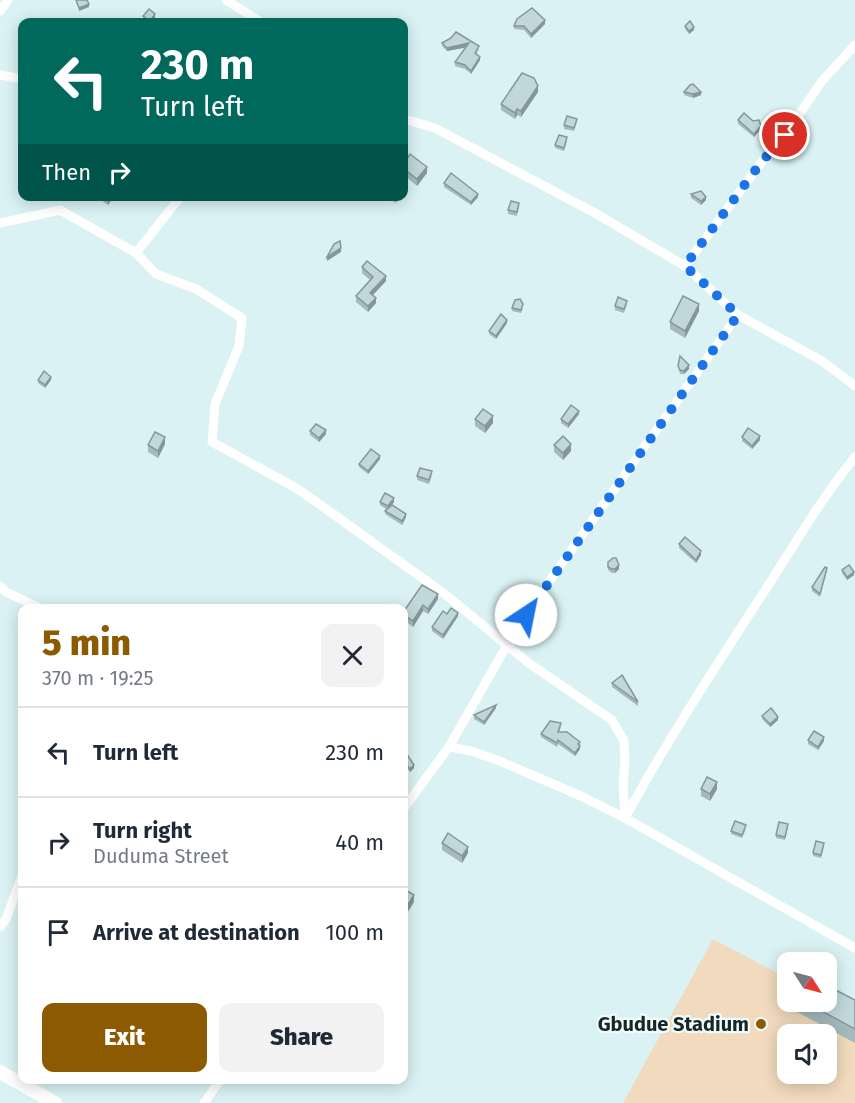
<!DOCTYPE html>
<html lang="en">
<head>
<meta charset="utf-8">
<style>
  :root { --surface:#fff; --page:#f2f2f3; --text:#1f2937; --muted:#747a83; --line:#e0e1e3; --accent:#8b5a01 }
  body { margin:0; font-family:"Fira Sans",sans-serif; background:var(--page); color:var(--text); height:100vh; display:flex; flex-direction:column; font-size:22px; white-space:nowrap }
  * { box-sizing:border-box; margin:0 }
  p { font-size:20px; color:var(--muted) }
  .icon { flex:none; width:33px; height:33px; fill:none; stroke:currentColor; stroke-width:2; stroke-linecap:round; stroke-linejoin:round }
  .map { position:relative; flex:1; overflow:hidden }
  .panel { position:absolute; left:18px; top:604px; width:390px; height:480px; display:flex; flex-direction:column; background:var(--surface); border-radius:12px; box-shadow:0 3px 15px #0003 }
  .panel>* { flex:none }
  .top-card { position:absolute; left:18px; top:18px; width:390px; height:183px; border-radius:12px; box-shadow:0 3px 15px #0003; background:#00695c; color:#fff; overflow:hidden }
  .needle { width:39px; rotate:126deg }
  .fabs { position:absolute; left:777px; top:952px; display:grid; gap:12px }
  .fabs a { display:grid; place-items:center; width:60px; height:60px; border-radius:12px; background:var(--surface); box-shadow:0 3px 15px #0003; font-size:30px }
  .pin { position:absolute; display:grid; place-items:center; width:51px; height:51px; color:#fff; margin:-26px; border:3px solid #fff; border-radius:50%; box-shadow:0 2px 6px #0007 }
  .me { position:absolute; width:66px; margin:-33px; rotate:34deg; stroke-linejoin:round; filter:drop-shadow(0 0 4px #0008) }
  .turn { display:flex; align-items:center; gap:21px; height:126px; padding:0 24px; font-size:27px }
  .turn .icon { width:78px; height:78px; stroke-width:2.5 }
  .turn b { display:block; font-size:42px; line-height:51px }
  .then { display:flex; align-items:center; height:57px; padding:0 24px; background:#0003; gap:12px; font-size:22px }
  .round { display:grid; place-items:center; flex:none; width:63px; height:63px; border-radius:12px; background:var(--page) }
  .head { display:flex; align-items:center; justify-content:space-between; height:102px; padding:0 24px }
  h1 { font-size:36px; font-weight:800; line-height:45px; color:var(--accent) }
  .cta { display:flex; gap:12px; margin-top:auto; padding:12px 24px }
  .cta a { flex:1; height:69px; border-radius:12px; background:var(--accent); color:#fff; font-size:24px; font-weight:800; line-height:69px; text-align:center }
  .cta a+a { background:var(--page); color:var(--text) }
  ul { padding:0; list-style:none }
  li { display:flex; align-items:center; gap:18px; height:90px; padding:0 24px; border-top:2px solid var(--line) }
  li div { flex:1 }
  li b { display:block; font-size:22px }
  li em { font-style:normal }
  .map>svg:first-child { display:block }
</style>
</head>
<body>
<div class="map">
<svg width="855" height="1103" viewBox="0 0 855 1103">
  <rect width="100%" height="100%" fill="#daf2f4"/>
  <path fill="#f1dabd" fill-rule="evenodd" d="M713,939L787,978L788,1002H826L855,1014V1103H623ZM788,1035H826V1074H788Z"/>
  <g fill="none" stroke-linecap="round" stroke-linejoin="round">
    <g stroke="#fff" stroke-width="9">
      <polyline points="226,0 261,22"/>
      <polyline points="0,11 8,0"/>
      <polyline points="0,75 22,79"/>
      <polyline points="404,119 435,128 595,213 685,266 738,315 822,361 855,386"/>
      <polyline points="0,223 60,210 136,253 181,196"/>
      <polyline points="136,253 156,274 196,289 242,318 239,346 215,404 212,442 296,488 322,506 446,595 530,664 612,720 624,741 625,762 623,784 625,818"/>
      <polyline points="685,266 760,164 785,135 822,81 855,45"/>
      <polyline points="0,586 6,592 42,609"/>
      <polyline points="449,747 471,751 497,760 581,796 625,818 855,948"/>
      <polyline points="404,808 449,747 507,645 536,600 738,315"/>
      <path d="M625,818C670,735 722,657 773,578C799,537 824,495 855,457"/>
      <polyline points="0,927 6,919 22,876"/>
      <polyline points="204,1103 220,1080"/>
    </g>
    <polyline stroke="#fff" stroke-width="14" points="0,1072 55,1103"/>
  </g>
  <g fill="#a5babc">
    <polygon points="143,16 155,18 152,22 147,22 143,19"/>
    <polygon points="545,24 531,38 524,30 514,29 514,26"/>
    <polygon points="685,26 694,30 689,34 685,29"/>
    <polygon points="442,43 479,49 476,54 480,60 471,74 465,69 455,66 455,62 466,47 447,51 442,46"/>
    <polygon points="538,92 521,117 517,115 515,119 501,110 501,104"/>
    <polygon points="684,92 701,95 693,98 684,95"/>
    <polygon points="738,120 753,121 761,129 754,137 738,124"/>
    <polygon points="577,122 574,131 564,129 564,125"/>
    <polygon points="567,141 564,151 555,148 555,145"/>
    <polygon points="404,159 427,173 417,186 404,175"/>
    <polygon points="444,183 478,197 471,205 444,187"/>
    <polygon points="691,194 706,200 701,205 691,198"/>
    <polygon points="98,196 114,196 108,205 98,198"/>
    <polygon points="388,196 401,196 396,203 388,198"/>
    <polygon points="519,206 517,216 508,214 508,210"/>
    <polygon points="362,267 386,281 373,295 376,303 368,312 356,302 356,296 370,280 362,273"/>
    <polygon points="627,304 624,313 615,310 615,306"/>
    <polygon points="512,308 523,308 521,313 512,311"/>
    <polygon points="699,311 685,338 670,329 670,322"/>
    <polygon points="507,323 496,339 489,334 489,331"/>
    <polygon points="678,366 689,369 684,374 680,374"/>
    <polygon points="38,380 51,380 45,388 38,383"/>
    <polygon points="579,414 568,428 561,423 561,419"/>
    <polygon points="475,419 493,423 485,433 475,426"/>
    <polygon points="310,431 326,434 319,442 310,435"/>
    <polygon points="742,437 760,440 752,449 742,441"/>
    <polygon points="165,444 158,458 148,452 148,445"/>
    <polygon points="554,445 571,451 563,460 554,452"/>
    <polygon points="380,459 368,474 359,467 359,464"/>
    <polygon points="432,475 429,484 417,480 417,476"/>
    <polygon points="380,502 394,502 392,505 406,517 402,525 385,514 385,511 386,509 380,505"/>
    <polygon points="679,544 701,555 696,563 679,548"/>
    <polygon points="608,562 619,569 615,573 612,573 608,570"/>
    <polygon points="842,570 854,575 847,580 842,573"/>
    <polygon points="827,571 820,597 812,591 812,587"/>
    <polygon points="438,599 428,614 423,611 413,627 404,620 404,611"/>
    <polygon points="447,614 458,616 443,639 432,631 432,627"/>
    <polygon points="612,683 638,702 638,706 612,687"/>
    <polygon points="496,708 484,725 474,719 474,715"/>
    <polygon points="762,716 778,720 770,727 762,719"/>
    <polygon points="561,727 559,732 580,742 580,749 575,756 558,744 557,747 541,737 541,734"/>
    <polygon points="808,740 824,741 818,750 808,744"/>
    <polygon points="404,750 414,768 410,772 404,765"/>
    <polygon points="701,789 717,789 710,801 701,796"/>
    <polygon points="788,827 785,840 776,838 776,835"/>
    <polygon points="746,829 742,838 731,834 731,831"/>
    <polygon points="442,843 468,853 462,863 442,850"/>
    <polygon points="824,846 821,858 813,856 813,853"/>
    <polygon points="788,986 788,1002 826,1002 855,1000 855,1043 784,1005 784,991"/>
  </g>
  <g fill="#869799">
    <polygon points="89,4 89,7 79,11 79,8"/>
    <polygon points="155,14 155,18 152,22 150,22"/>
    <polygon points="545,20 545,24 531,38 531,34"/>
    <polygon points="694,27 694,30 689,34 689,31"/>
    <polygon points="469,43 469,47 447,51 447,48"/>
    <polygon points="480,57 480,60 471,74 471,71"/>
    <polygon points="538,86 538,92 521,117 521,111"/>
    <polygon points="701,92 701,95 693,98 693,94"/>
    <polygon points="517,109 517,115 515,119 515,113"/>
    <polygon points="761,126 761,129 754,137 754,134"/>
    <polygon points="427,167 427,173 417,186 417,179"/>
    <polygon points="478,194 478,197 471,205 471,202"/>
    <polygon points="109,196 114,196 108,205 108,198"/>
    <polygon points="706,197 706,200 701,205 701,201"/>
    <polygon points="341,248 341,252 327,261 327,257"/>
    <polygon points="386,276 386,281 370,298 370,293"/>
    <polygon points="376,298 376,303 368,312 368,306"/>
    <polygon points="699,304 699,311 685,338 685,331"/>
    <polygon points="507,320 507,323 496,339 496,336"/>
    <polygon points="689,365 689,369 684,374 684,371"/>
    <polygon points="51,377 51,380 45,388 45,385"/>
    <polygon points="579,411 579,414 568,428 568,424"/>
    <polygon points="493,416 493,423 485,433 485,426"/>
    <polygon points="326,430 326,434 319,442 319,438"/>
    <polygon points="760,436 760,440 752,449 752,446"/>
    <polygon points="165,437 165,444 158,458 158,451"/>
    <polygon points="571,444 571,451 563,460 563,453"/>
    <polygon points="380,456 380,459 368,474 368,471"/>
    <polygon points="394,498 394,502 388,510 388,506"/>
    <polygon points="406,514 406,517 402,525 402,521"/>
    <polygon points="701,551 701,555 696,563 696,560"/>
    <polygon points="619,565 619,569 615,573 615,569"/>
    <polygon points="854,572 854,575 847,580 847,577"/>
    <polygon points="438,594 438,599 428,614 428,609"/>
    <polygon points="423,605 423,611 413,627 413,621"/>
    <polygon points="458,613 458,616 443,639 443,635"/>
    <polygon points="496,705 496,708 484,725 484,722"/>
    <polygon points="778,717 778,720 770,727 770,724"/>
    <polygon points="824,737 824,741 818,750 818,747"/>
    <polygon points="580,746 580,749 575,756 575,753"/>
    <polygon points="414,765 414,768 410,772 410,769"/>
    <polygon points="717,782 717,789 710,801 710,794"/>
    <polygon points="468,847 468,853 462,863 462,856"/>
    <polygon points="414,895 414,902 404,918 404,911"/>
  </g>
  <g fill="#c0d8db" stroke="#869799" stroke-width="1.5">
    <polygon points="76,0 87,0 89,4 79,8"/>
    <polygon points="532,8 545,20 531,34 524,26 514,26 517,19"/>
    <polygon points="149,9 155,14 150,21 143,16"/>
    <polygon points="690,21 694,27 689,31 685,26"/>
    <polygon points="456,32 479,46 475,53 480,57 471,71 465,65 455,62 469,43 447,48 442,43 451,38"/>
    <polygon points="522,73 534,78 538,86 521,111 517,109 515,113 501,104"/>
    <polygon points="693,84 701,92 693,94 684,92 690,85"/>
    <polygon points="744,113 753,121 759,120 761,126 754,134 738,120"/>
    <polygon points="567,116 577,119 574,128 564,125"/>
    <polygon points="559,135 567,137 564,148 555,145"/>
    <polygon points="410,154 427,167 417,179 404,169 404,159 406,161"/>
    <polygon points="451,173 478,194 471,202 444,183"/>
    <polygon points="701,191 706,197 701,201 691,194"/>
    <polygon points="391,196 398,196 396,200"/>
    <polygon points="511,201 519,203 517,212 508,210"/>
    <polygon points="340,241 341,248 327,257 334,244"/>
    <polygon points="367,261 386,276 370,293 376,298 368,306 356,296 373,277 362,267"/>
    <polygon points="683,296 699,304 685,331 670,322"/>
    <polygon points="618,297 627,301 624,309 615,306"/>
    <polygon points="520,299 523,304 521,310 512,308 515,300"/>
    <polygon points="501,314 507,320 496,336 489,331"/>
    <polygon points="680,356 689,365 684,371 680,370 678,366"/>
    <polygon points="44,371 51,377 45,385 38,380"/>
    <polygon points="571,405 579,411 568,424 561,419"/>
    <polygon points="483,409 493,416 485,426 475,419"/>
    <polygon points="316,424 326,430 319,438 310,431"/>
    <polygon points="748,428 760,436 752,446 742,437"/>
    <polygon points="155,432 165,437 158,451 148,445"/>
    <polygon points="563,436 571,444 563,453 554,445"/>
    <polygon points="371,449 380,456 368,471 359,464"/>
    <polygon points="420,468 432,471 429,480 417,476"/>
    <polygon points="385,493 394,498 388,506 380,502"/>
    <polygon points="392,505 406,514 402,521 385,511"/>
    <polygon points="685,537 701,551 696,560 679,544"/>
    <polygon points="613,558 616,558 619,565 615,569 612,569 608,567 608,562"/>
    <polygon points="849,565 854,572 847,577 842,570"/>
    <polygon points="825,567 827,568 820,594 812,587"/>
    <polygon points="422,585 438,594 428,609 423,605 413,621 404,615 404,611"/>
    <polygon points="451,608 458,613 443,635 432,627 443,611 447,614"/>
    <polygon points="622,675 638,702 612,683"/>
    <polygon points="496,705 484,722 474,715"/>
    <polygon points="771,708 778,717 770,724 762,716"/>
    <polygon points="550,721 561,723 558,732 567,732 580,742 578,744 580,746 575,753 558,740 557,743 541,734"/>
    <polygon points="814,731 824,737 818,747 808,740"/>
    <polygon points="404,750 414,765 410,769 404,762"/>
    <polygon points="707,777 717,782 710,794 701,789"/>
    <polygon points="735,821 746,825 742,835 731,831"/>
    <polygon points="779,822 788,824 785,837 776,835"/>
    <polygon points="448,833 468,847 462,856 442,843"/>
    <polygon points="816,841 824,843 821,855 813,853"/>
    <polygon points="404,889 414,895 404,911"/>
    <polygon points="826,985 855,1000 855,1029 805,1002 826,1002"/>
  </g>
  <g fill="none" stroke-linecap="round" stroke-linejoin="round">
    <polyline stroke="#1a73e8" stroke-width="10" stroke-dasharray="0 18" points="526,615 738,315 685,266 760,164 785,135"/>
  </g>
  <circle fill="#8b5a01" stroke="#effdfe" stroke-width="2" cx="761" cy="1024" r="6"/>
  <g text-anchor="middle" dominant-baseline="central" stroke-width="4.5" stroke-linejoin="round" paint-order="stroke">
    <g font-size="20" font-weight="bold" fill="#1c2526" stroke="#effdfe" text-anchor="end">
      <text x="749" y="1024">Gbudue Stadium</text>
    </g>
  </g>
</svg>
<div class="fabs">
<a><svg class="needle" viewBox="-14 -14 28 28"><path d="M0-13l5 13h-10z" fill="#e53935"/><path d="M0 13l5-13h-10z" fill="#747a83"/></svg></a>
<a><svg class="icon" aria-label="sound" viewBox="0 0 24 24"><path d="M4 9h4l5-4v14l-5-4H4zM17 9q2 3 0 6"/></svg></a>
</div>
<div class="pin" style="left:785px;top:135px;background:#d93025"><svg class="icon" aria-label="arrive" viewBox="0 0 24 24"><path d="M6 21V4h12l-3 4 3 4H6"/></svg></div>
<svg class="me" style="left:526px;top:615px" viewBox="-20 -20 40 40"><circle r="19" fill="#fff"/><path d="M0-13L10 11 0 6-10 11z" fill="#1a73e8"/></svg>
<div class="top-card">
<div class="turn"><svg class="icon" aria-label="left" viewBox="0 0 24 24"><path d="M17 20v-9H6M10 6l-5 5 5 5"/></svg><div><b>230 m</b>Turn left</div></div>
<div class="then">Then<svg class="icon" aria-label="right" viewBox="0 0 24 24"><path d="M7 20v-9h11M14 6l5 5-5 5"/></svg></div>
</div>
<section class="panel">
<div class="head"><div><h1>5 min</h1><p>370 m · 19:25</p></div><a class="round"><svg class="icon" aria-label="close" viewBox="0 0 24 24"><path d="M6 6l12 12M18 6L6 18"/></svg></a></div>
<ul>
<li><svg class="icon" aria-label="left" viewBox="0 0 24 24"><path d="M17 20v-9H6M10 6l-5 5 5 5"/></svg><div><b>Turn left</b></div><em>230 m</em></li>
<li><svg class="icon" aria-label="right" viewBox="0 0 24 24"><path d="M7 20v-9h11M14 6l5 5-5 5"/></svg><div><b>Turn right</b><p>Duduma Street</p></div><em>40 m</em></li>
<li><svg class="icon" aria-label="arrive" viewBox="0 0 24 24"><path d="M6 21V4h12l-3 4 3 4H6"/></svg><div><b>Arrive at destination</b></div><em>100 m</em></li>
</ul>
<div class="cta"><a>Exit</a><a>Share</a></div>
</section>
</div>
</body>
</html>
